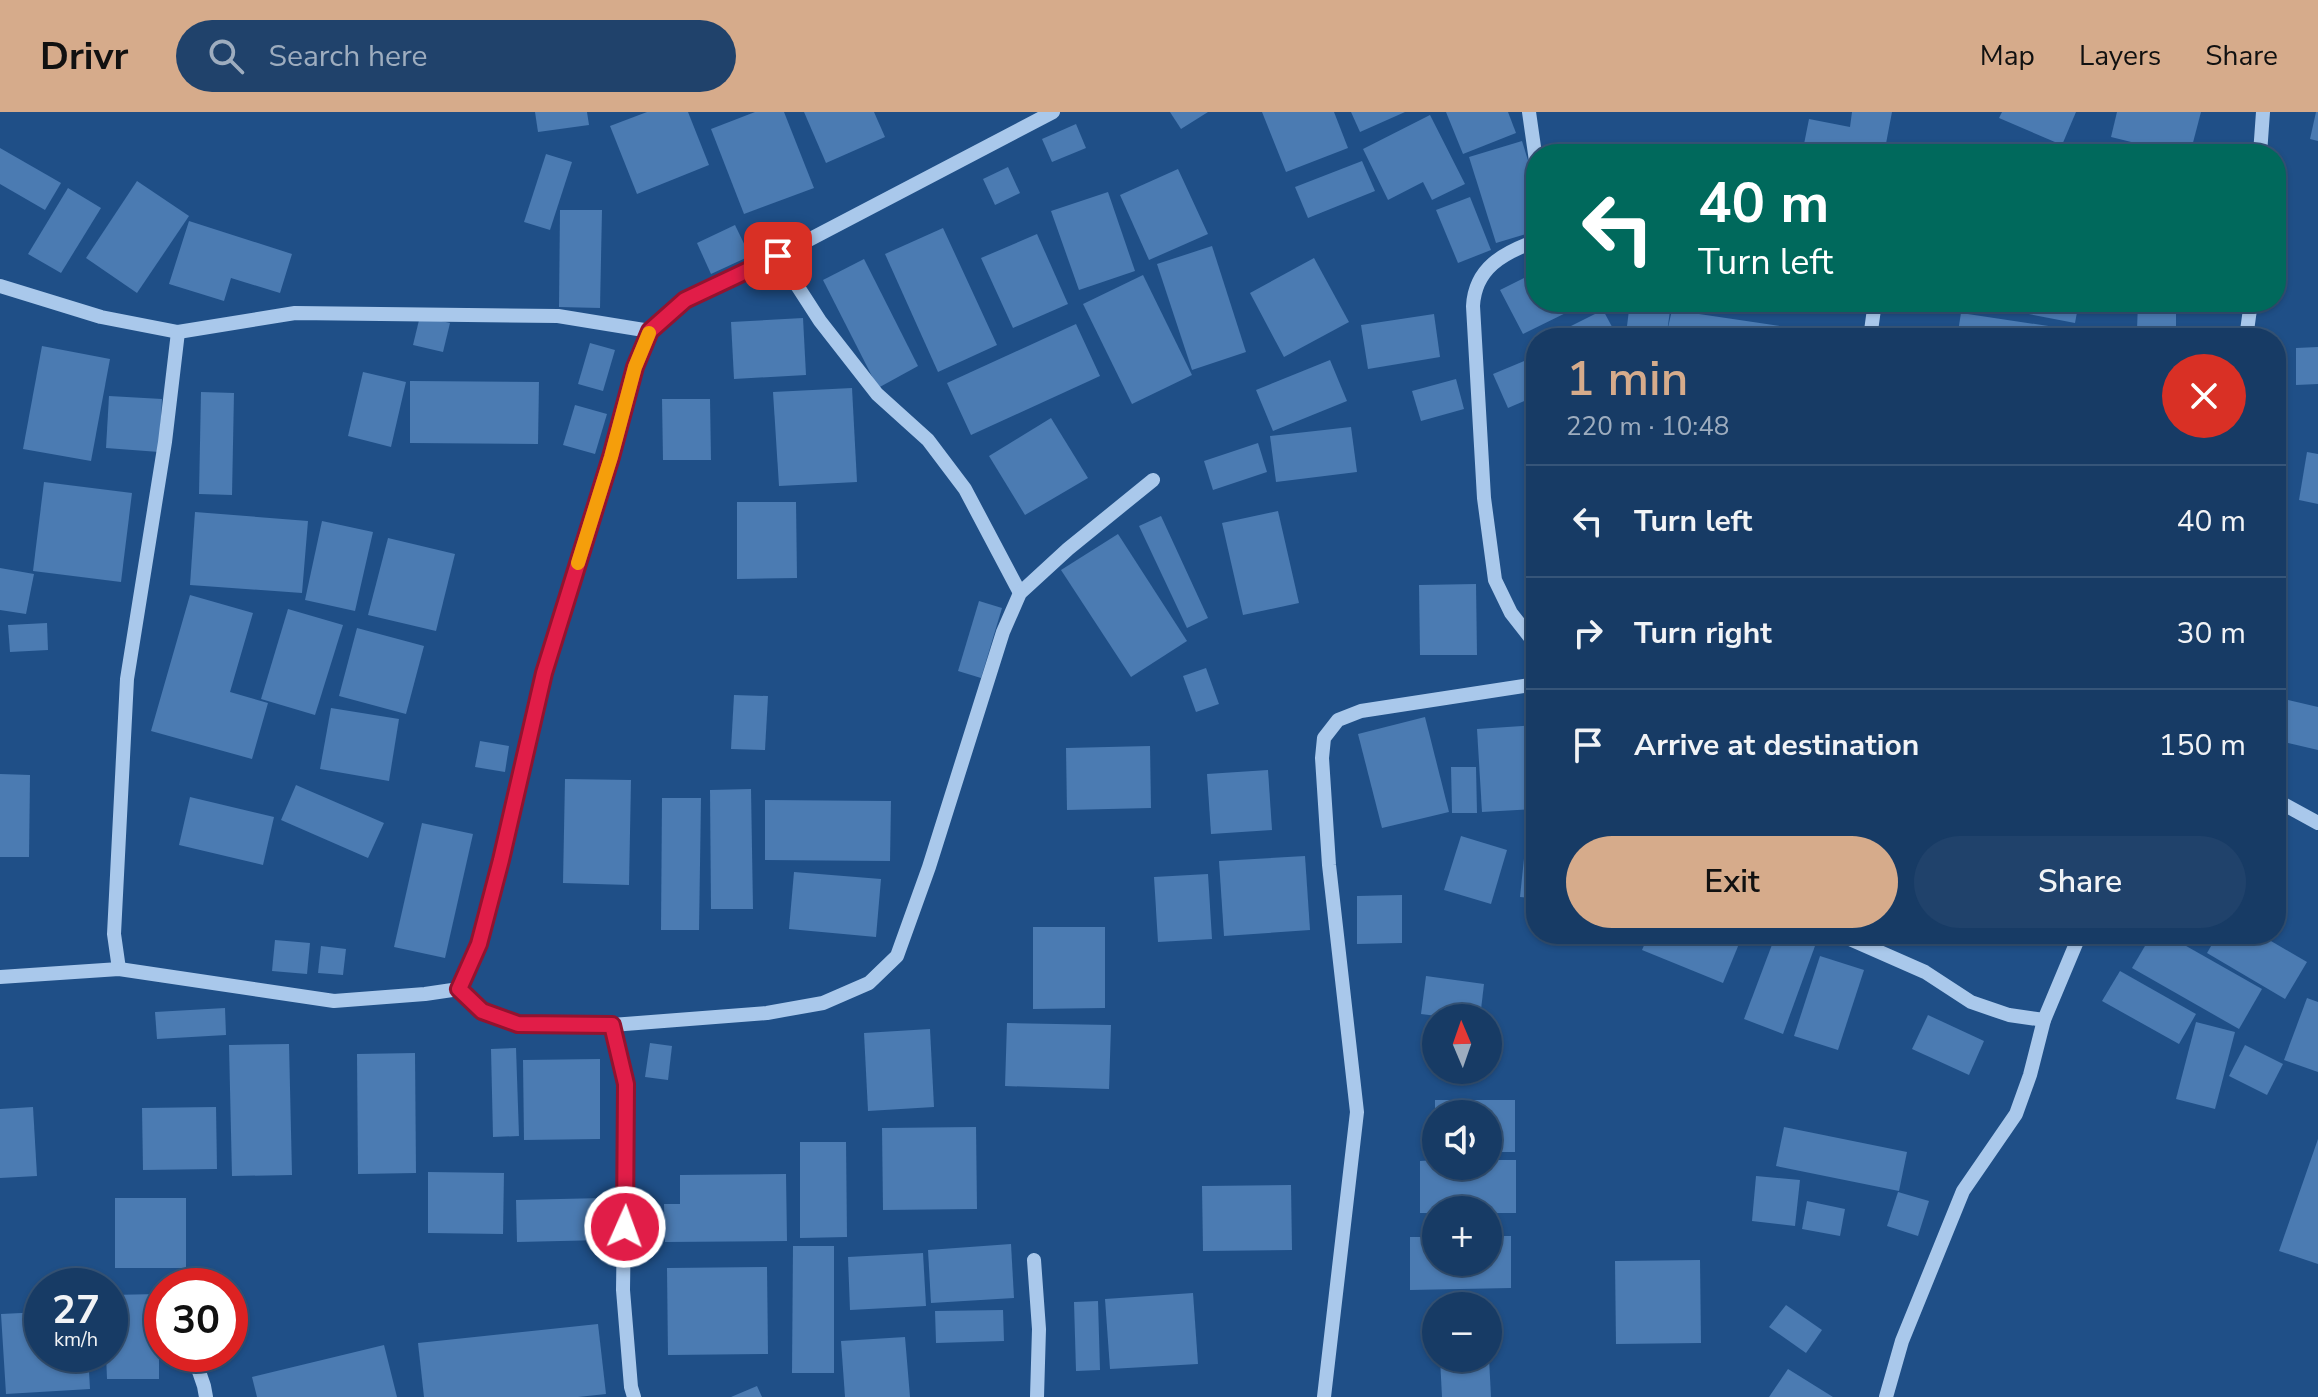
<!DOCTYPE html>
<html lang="en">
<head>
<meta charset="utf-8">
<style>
  :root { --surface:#173b65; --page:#20426b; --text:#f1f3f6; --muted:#9eadbf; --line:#365579; --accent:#d6ab8b }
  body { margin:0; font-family:"Nunito Sans",sans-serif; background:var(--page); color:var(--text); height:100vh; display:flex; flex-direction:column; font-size:30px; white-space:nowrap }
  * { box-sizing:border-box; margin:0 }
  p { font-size:26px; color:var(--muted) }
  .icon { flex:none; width:44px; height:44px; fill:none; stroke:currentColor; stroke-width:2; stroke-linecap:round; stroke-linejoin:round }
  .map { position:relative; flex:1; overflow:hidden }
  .details { position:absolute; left:1526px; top:216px; width:760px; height:616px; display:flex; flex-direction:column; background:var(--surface); border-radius:32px; box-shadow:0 2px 6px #0004,0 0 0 2px var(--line) }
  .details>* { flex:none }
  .banner { position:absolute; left:1526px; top:32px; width:760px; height:168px; border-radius:32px; box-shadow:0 2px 6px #0004,0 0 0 2px var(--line); background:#00695c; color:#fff; overflow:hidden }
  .needle { width:52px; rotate:358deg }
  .tools { position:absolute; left:1422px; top:892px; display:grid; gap:16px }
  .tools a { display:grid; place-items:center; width:80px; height:80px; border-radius:50%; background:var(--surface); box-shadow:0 2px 6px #0004,0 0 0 2px var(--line); font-size:40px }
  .speed { position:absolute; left:24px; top:1156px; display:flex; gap:16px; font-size:40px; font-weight:700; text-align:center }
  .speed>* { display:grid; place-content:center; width:104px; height:104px; border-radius:50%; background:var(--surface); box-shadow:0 2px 6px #0004,0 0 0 2px var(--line); line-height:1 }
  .speed small { font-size:20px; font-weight:400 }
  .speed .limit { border:12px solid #d22; background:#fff; color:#111 }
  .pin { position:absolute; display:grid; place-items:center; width:68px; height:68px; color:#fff; margin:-34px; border-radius:16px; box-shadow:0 4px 12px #0006 }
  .me { position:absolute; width:88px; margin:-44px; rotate:2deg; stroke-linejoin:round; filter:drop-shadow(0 0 6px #0008) }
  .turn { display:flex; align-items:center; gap:28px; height:168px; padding:0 40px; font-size:36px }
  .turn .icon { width:104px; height:104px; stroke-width:2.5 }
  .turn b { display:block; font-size:56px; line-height:68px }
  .round { display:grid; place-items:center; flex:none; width:84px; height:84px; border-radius:42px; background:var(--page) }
  .head { display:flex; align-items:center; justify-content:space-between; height:136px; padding:0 40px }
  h1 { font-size:48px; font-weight:600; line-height:60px; color:var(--accent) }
  .action { display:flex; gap:16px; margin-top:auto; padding:16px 40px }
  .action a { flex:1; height:92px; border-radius:48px; background:var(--accent); color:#111; font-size:32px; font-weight:600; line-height:92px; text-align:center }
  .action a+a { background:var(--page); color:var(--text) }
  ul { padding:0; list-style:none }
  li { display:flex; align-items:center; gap:24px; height:112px; padding:0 40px; border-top:2px solid var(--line) }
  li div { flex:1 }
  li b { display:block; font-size:30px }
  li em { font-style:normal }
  header { display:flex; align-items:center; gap:48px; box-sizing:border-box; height:112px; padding:0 40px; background:var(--accent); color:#111 }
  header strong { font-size:38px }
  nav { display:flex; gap:44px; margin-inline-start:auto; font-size:28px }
  .search { width:560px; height:72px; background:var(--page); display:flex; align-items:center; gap:20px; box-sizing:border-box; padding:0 28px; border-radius:44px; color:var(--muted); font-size:30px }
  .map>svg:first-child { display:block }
</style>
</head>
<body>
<header>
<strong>Drivr</strong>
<div class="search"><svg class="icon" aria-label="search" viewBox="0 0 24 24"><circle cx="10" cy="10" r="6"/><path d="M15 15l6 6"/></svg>Search here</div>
<nav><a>Map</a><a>Layers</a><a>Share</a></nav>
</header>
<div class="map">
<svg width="2318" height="1285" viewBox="0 0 2318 1285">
  <rect width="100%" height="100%" fill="#1f4f87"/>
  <g fill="#4b7bb2">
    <polygon points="535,0 587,0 589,13 538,20"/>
    <polygon points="647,0 688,0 709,53 637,82 610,14"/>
    <polygon points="755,0 784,0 814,76 744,102 711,17"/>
    <polygon points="804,0 874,0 885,25 826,51"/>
    <polygon points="1170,0 1208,0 1181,17"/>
    <polygon points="1262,0 1334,0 1348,36 1286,60"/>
    <polygon points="1351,0 1405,0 1360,20"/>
    <polygon points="1446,0 1508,0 1516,21 1463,42"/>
    <polygon points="1852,0 1892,0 1884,42 1802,42 1809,7 1850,15"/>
    <polygon points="2002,0 2076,0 2062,33 1999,6"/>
    <polygon points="2117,0 2201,0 2190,42 2180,42 2111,25"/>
    <polygon points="2316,0 2318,0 2318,29 2310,27"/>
    <polygon points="1430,3 1465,72 1432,88 1423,70 1388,88 1363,37"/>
    <polygon points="1076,12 1086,36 1052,50 1042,27"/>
    <polygon points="1522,29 1536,74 1536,119 1496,131 1469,45"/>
    <polygon points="0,36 61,71 45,98 0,72"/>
    <polygon points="546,42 572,50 550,118 524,110"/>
    <polygon points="1362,49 1375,79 1308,106 1295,75"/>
    <polygon points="1008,55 1020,81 995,93 983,67"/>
    <polygon points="1178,57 1208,122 1149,148 1120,83"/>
    <polygon points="137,69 189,104 137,181 86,146"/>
    <polygon points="68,76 101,96 61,161 28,142"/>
    <polygon points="1108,80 1135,159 1079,178 1051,99"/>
    <polygon points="1470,85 1491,138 1458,151 1436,98"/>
    <polygon points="560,98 602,98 600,196 559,195"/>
    <polygon points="189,109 292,142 280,181 231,166 224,189 169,172"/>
    <polygon points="735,113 750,144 711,162 697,131"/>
    <polygon points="943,116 997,233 938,260 885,142"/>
    <polygon points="1037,122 1068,192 1013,216 981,146"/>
    <polygon points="1212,134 1246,240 1192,258 1157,152"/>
    <polygon points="1314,146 1349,210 1284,245 1250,181"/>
    <polygon points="864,147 918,254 878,276 823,168"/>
    <polygon points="1536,160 1536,190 1588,190 1523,222 1500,178"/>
    <polygon points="1143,163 1192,263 1132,292 1083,192"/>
    <polygon points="1630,190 1671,192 1667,220 1672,198 1847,224 1846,226 1657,226 1626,222"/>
    <polygon points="1967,190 2079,190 2075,211"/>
    <polygon points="2138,190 2176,190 2176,220 2137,218"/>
    <polygon points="1603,198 1618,226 1547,226"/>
    <polygon points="1961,201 2075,218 2074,226 1957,226"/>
    <polygon points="1434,202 1440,245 1368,257 1361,213"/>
    <polygon points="420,204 450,211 443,240 413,233"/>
    <polygon points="803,206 806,263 734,267 731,210"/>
    <polygon points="1076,212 1100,264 971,323 947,271"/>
    <polygon points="590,231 615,238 603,279 578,272"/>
    <polygon points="42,234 110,247 91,349 23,337"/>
    <polygon points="2318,235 2318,272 2296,273 2296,236"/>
    <polygon points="1536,244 1536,284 1508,296 1493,262"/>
    <polygon points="1330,248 1347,289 1273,319 1256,278"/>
    <polygon points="363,260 406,270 391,335 348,324"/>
    <polygon points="1456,267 1464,297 1421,309 1412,279"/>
    <polygon points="410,269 539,270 538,332 410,331"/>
    <polygon points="852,276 857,370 779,374 773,280"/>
    <polygon points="201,280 234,281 232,383 199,382"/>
    <polygon points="109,284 162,287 159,340 106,336"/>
    <polygon points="662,287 710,287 711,348 663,348"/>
    <polygon points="575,293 607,302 595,342 563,333"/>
    <polygon points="1536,299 1536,346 1527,347 1524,300"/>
    <polygon points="1051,306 1088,366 1025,403 989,344"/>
    <polygon points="1351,315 1357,360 1276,370 1270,324"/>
    <polygon points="1258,331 1267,360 1213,378 1204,349"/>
    <polygon points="2307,340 2318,342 2318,392 2299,388"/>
    <polygon points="44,370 132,381 121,470 33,459"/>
    <polygon points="737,390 796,390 797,466 737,467"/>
    <polygon points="1278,399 1299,491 1243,503 1222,411"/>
    <polygon points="195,400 308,409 302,481 190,473"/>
    <polygon points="1161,404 1208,506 1187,516 1139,414"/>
    <polygon points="322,409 373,420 355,499 305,488"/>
    <polygon points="1118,422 1187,529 1131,565 1061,458"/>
    <polygon points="388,426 455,442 436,519 368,503"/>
    <polygon points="0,456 34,462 26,502 0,498"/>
    <polygon points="1476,472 1477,543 1420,543 1419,473"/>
    <polygon points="190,483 253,501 230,580 268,591 252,647 151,619"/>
    <polygon points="979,489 1002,496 981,566 958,559"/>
    <polygon points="288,497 343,513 315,603 261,587"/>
    <polygon points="47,511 48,538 10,540 8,513"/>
    <polygon points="357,516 424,534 406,602 339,584"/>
    <polygon points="1206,556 1219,592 1196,600 1183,564"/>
    <polygon points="734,583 768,584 765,638 731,637"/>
    <polygon points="2276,585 2318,595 2318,638 2276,628"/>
    <polygon points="331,596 399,607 389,669 320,657"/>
    <polygon points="1425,605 1449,700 1382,716 1358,622"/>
    <polygon points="1536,613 1536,697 1482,700 1477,617"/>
    <polygon points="480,629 509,634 505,660 475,655"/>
    <polygon points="1150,634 1151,696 1067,698 1066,636"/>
    <polygon points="1451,655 1476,655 1477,701 1452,701"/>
    <polygon points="1268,658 1272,718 1211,722 1207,662"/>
    <polygon points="0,662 30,663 29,745 0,745"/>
    <polygon points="565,667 631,668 629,773 563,771"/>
    <polygon points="296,673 384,711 368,746 281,708"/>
    <polygon points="751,677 753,797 711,797 710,678"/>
    <polygon points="190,685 274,705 263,753 179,733"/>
    <polygon points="662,686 701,686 699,818 661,818"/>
    <polygon points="765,688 891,689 890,749 765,748"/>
    <polygon points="422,711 473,722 445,846 394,835"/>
    <polygon points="1461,724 1507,738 1491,792 1444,778"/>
    <polygon points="1525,737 1536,738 1536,786 1520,785"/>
    <polygon points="1305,744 1310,818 1224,824 1219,749"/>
    <polygon points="794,760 881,767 876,825 789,817"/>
    <polygon points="1208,762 1212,827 1158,830 1154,765"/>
    <polygon points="1402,783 1402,831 1357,832 1357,784"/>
    <polygon points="1033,815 1105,815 1105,896 1033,897"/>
    <polygon points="1649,822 1743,822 1723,871 1642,838"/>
    <polygon points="1776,822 1782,822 1815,834 1783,922 1744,907"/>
    <polygon points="1903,822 1933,822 1930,831"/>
    <polygon points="2152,822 2165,822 2262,877 2239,917 2132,856"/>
    <polygon points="2218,822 2259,822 2307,850 2285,887 2207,841"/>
    <polygon points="275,828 310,831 307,862 272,859"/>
    <polygon points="321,834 346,837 343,863 318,861"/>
    <polygon points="1820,844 1864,858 1838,938 1794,924"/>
    <polygon points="2120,859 2196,902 2179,932 2102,889"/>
    <polygon points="1426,864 1484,872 1480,906 1453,906 1421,902"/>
    <polygon points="2307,886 2318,890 2318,960 2284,948"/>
    <polygon points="225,896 226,923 157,927 155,900"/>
    <polygon points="1928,903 1984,929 1969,963 1912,937"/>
    <polygon points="2196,910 2235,920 2215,997 2176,987"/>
    <polygon points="1007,911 1111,913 1109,977 1005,974"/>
    <polygon points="930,917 934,995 868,999 864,921"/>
    <polygon points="650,931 672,934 668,968 645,965"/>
    <polygon points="289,932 292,1063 232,1064 229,933"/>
    <polygon points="2245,933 2283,952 2267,983 2229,964"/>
    <polygon points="516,936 519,1024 493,1025 491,937"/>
    <polygon points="415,941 416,1061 358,1062 357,942"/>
    <polygon points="600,947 600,1027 524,1028 523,948"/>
    <polygon points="1435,988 1515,988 1515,1040 1488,1040 1488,1002 1435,1002"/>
    <polygon points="33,995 37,1064 0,1066 0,997"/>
    <polygon points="216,995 217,1057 143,1058 142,996"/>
    <polygon points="976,1015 977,1097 883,1098 882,1016"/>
    <polygon points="1784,1015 1907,1040 1899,1079 1776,1054"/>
    <polygon points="2318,1027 2318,1152 2279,1139"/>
    <polygon points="800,1030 846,1030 847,1125 800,1126"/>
    <polygon points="1436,1048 1436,1054 1488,1054 1488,1048 1516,1048 1516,1101 1488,1101 1488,1098 1436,1098 1436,1101 1420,1101 1420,1049"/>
    <polygon points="428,1060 504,1061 503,1122 428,1121"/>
    <polygon points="786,1062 787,1129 665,1130 664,1092 680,1092 680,1063"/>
    <polygon points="1756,1064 1800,1068 1795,1114 1752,1109"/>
    <polygon points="1291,1073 1292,1138 1203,1139 1202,1074"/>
    <polygon points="1898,1080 1929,1089 1918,1124 1887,1114"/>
    <rect x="115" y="1086" width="71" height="70"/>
    <polygon points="604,1086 605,1128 517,1130 516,1088"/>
    <polygon points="1807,1089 1845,1097 1840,1124 1802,1117"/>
    <polygon points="1488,1124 1511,1124 1511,1176 1410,1178 1410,1125 1436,1125 1436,1150 1488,1150"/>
    <polygon points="1011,1132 1014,1186 931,1191 928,1138"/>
    <polygon points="793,1134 834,1134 834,1261 792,1261"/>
    <polygon points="923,1141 926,1194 850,1198 848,1145"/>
    <polygon points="1700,1148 1701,1231 1616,1232 1615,1149"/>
    <polygon points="767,1155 768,1242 668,1243 667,1156"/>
    <polygon points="1193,1181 1198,1252 1110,1257 1105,1187"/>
    <polygon points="159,1182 159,1267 107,1267 106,1242 110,1242 110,1183"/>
    <polygon points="1098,1189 1100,1258 1076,1259 1074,1190"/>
    <polygon points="1786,1193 1822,1218 1806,1241 1769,1215"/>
    <polygon points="1003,1198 1004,1229 936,1231 935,1199"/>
    <polygon points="42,1200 42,1242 88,1242 90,1277 6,1282 1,1202"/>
    <polygon points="598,1212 606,1282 578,1285 424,1285 418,1231"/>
    <polygon points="905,1225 910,1285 845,1285 841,1229"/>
    <polygon points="384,1233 397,1285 257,1285 252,1265"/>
    <polygon points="1440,1246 1489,1246 1491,1285 1442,1285"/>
    <polygon points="1788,1257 1833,1285 1769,1285"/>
    <polygon points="757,1274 762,1285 731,1285"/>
  </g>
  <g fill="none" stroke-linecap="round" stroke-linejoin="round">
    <g stroke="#a9c8eb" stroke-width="14">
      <polyline points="1529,0 1536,49"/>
      <polyline points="2260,42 2263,0"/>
      <path d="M1536,129C1503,141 1475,156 1473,194L1484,386L1495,468L1511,501L1536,533"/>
      <polyline points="778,144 820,209 877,282 928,328 965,377 1020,481"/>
      <polyline points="0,174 101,205 178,220 295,201 558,204 650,219"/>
      <polyline points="1870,226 1875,190"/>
      <polyline points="2246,226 2251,190"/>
      <polyline points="2276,688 2318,711"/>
      <polyline points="1850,827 1925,860 1971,890 2009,903 2044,908"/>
      <polyline points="119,857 114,822 127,567 165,330 178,220"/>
      <polyline points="0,865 119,857 334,889 425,882 459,877"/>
      <polyline points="459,877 479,832 501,748 544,561 611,345 635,255 650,219 685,188 778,144 1053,0"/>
      <polyline points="459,877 482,899 518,912 612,913 767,901 823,891 869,871 897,844 929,755 1003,520 1020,481 1068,437 1153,368"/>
      <polyline points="612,913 626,972 623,1178 631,1275 634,1285"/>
      <polyline points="1034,1148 1039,1217 1037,1285"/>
      <polyline points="193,1242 204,1274 206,1285"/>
      <polyline points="1324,1285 1357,1000 1329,753 1322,646 1324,626 1338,608 1361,599 1536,572"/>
      <polyline points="1886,1285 1902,1229 1963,1079 2016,1002 2030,963 2044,908 2080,822"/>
    </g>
  </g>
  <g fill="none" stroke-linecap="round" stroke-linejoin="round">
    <defs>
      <polyline id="route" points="625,1115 626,972 612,913 518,912 482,899 459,877 479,832 501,748 544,561 611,345 635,255 650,219 685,188 778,144"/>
    </defs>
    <use href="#route" stroke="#92132f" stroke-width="20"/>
    <use href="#route" stroke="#e11d48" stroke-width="14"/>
    <polyline stroke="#f59e0b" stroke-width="14" points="578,451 611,345 635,255 649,221"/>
  </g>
</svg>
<div class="tools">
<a><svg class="needle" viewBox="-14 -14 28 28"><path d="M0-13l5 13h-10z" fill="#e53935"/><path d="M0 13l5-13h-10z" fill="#9eadbf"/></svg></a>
<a><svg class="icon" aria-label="sound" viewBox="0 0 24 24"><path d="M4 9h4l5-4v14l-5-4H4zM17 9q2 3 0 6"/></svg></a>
<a>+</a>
<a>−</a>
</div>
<div class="speed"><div>27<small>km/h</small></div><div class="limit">30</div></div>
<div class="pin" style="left:778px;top:144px;background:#d93025"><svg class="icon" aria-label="arrive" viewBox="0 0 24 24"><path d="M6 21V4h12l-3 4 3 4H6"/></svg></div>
<svg class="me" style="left:625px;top:1115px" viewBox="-20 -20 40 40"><circle r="17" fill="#e11d48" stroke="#fff" stroke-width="3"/><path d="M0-11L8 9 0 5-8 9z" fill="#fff"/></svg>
<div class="banner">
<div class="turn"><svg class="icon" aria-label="left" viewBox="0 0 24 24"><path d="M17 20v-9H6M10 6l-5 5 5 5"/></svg><div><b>40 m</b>Turn left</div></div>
</div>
<section class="details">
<div class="head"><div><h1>1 min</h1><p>220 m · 10:48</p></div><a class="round" style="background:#d93025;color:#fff"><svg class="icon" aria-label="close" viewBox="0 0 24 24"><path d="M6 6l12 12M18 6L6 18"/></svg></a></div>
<ul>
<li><svg class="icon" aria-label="left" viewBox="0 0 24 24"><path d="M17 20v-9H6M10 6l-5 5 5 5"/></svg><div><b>Turn left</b></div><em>40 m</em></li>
<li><svg class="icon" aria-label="right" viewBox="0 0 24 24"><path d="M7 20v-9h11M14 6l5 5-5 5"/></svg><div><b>Turn right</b></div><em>30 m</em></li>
<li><svg class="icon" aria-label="arrive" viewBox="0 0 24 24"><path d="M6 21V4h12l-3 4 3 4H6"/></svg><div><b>Arrive at destination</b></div><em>150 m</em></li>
</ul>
<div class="action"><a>Exit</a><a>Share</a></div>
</section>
</div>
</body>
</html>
